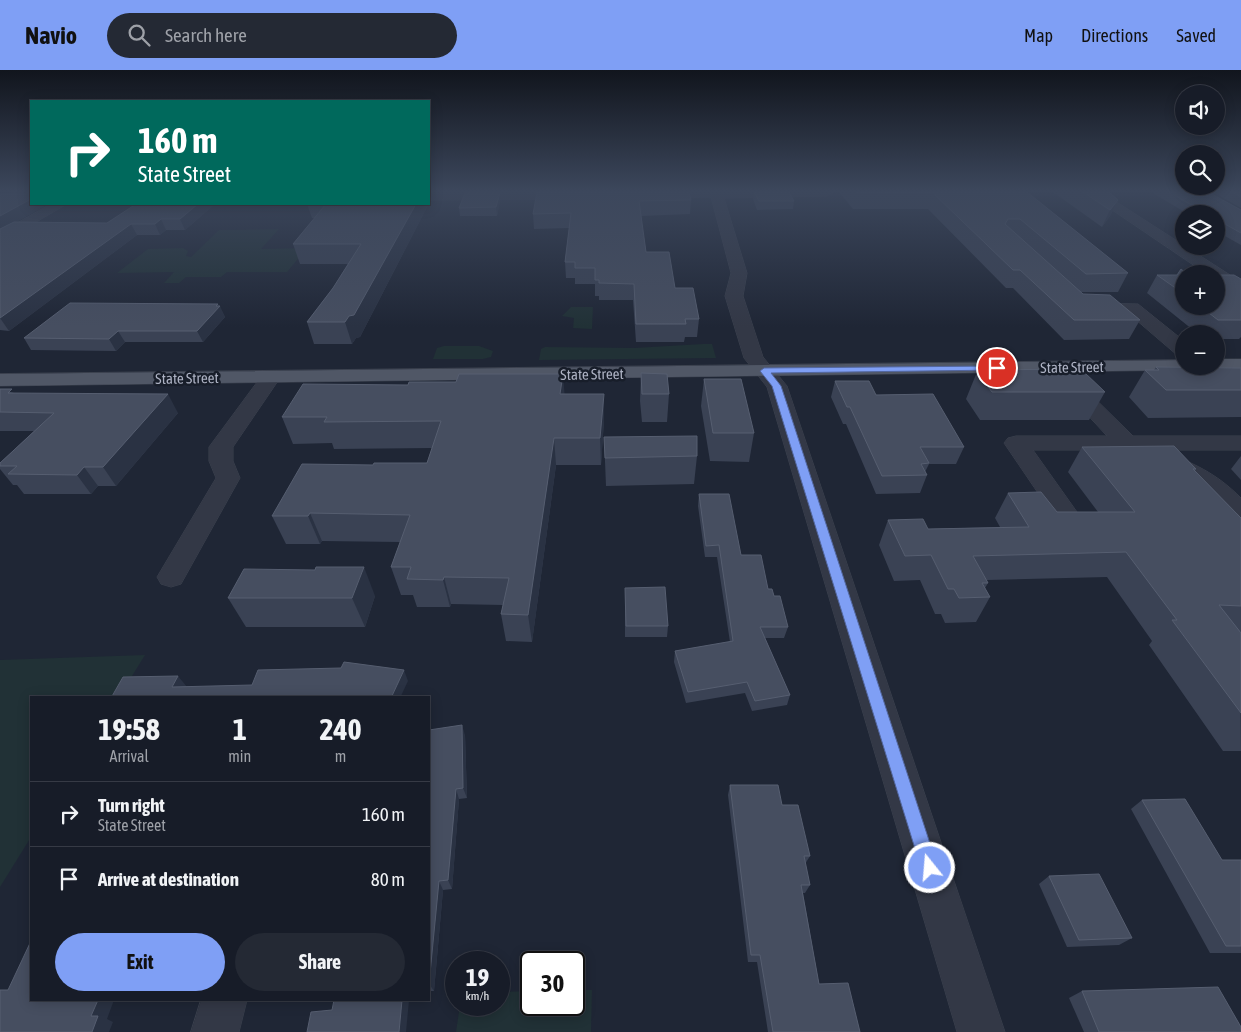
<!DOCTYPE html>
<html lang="en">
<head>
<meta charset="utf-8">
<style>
  :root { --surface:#171c28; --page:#242934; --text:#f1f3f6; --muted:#9ea1a8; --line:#363a45; --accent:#7f9ff5 }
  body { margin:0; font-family:"Asap Condensed",sans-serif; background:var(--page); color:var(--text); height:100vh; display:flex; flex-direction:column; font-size:19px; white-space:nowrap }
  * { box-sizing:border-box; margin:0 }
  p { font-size:16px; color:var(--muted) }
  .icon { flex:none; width:28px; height:28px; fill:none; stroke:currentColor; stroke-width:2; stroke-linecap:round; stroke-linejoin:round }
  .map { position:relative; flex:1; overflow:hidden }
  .panel { position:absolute; left:30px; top:626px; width:400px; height:305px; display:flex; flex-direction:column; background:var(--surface); border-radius:0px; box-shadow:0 2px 12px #0003,0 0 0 1px var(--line) }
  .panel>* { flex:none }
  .hud { position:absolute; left:30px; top:30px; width:400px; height:105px; border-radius:0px; box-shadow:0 2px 12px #0003,0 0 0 1px var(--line); background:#00695c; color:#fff; overflow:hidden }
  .tools { position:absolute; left:1175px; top:15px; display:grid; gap:10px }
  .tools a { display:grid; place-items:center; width:50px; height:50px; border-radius:50%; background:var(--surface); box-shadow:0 2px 12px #0003,0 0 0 1px var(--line); font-size:25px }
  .speed { position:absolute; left:445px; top:881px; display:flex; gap:10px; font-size:25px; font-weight:700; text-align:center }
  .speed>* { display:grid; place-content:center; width:65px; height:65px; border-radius:50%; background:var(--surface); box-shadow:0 2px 12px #0003,0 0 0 1px var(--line); line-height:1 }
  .speed small { font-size:12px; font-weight:400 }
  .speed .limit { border:2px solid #111; border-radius:8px; background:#fff; color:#111 }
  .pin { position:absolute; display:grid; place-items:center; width:42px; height:42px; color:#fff; margin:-21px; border:2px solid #fff; border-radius:50%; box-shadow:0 1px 5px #0007 }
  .me { position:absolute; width:55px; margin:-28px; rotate:343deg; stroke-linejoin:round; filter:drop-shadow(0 0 4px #0008) }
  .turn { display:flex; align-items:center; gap:18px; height:105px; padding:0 25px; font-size:22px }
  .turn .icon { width:65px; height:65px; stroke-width:2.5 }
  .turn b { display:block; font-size:35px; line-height:42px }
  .eta { display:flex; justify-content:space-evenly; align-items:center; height:85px; text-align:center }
  .eta b { font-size:30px; font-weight:700; line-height:35px }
  .action { display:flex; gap:10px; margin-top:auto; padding:10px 25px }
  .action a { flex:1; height:58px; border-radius:30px; background:var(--accent); color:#111; font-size:20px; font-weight:700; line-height:58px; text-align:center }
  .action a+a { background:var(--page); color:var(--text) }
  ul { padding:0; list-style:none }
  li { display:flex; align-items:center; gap:15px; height:65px; padding:0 25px; border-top:1px solid var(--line) }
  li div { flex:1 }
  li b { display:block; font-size:19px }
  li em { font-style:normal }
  header { display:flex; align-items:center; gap:30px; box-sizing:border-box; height:70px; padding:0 25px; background:var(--accent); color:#111 }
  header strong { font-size:24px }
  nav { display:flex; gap:28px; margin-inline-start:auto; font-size:18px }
  .search { width:350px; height:45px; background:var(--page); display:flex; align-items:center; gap:12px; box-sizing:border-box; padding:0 18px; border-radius:28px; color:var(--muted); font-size:19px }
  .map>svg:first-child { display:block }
</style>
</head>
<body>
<header>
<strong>Navio</strong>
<div class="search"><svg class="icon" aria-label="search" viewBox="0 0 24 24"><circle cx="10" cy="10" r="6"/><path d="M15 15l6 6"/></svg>Search here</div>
<nav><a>Map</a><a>Directions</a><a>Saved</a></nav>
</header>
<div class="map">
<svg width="1241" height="962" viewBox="0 0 1241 962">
  <rect width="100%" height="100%" fill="#1f2635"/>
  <g fill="#213136">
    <polygon points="279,159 261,179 307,178 287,202 227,202 221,207 186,207 179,213 164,213 174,202 117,203 148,179 183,178 188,181 186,186 191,187 219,160"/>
    <polygon points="571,237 593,237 592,259 573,258 574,248 562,246"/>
    <polygon points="703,274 712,274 716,288 539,290 541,279 545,277 634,278"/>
    <polygon points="444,276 479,276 493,281 491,287 483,289 433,289 437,278"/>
    <polygon points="145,585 119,627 31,628 31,767 0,817 0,590"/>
    <polygon points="574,920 592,920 591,962 456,962 460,935 499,935 499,922 531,921 531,935 574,935"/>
  </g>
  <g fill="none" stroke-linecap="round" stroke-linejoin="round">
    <defs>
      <g id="minor">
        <polygon points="429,122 576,122 579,125 572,129 429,130"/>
        <polygon points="648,122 833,122 827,126 724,128 747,203 743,226 763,287 787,316 1005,962 957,962 767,317 744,288 725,226 731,203 711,127 653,128 648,127"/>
        <polygon points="1086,122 1101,122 1241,212 1241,224 1216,210 1216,204 1207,204"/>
        <polygon points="51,134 67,134 0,173 0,163"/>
        <polygon points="1088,233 1138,234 1184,271 1184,287 1177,285 1128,243 1082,242 1079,238 1082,234"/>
        <polygon points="270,302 277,304 280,308 233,377 233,391 240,408 181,514 171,517 161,514 157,507 216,408 209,391 209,377 263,304"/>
        <path d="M1068,307L1075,309L1133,366H1241V380H1161C1194,394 1215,402 1241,428V452L1232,449L1205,421L1185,408L1122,380H1033L1077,442L1073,448L1064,451L1055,448L1004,373L1008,368L1016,366H1107L1058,313L1061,309Z"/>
        <polygon points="201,930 247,930 239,962 191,962"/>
      </g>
      <g id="major">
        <polygon points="1216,289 1241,289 1241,301 1209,299 1207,296 1216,296"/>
        <polygon points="1184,290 1184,296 1194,296 1191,300 0,316 0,304"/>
      </g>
    </defs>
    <use href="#minor" stroke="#3c424f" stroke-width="1"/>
    <use href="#major" stroke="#3c424f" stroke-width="1"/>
    <use href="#minor" fill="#333846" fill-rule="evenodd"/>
    <use href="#major" fill="#505766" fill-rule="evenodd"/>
  </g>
  <g fill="#3a4254">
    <polygon points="12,122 31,122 31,134 48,134 16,152 107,153 136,134 215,134 185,160 166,160 160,165 137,165 9,261 0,260 0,124 26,124 12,123"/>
    <polygon points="689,122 691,130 690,144 641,146 646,182 699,249 697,267 685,267 684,272 636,272 633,230 599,230 599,226 595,226 595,214 575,214 575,208 566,208 565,192 569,158 534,159 533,144"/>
    <polygon points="754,122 789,122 794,131 793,139 757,140 753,129"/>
    <polygon points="839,122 1027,122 1128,203 1118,222 1081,222 1083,224 1140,250 1129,269 1064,270 1013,218 1006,218 928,139 853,139"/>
    <polygon points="1053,122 1109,122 1118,130 1110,146 1102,157"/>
    <polygon points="1151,122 1208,122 1241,140 1241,175 1216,161 1216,144 1188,144"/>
    <polygon points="1213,122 1241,122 1241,138"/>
    <polygon points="500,123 500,131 497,146 460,146 459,138"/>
    <polygon points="307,134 426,134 427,137 360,267 356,268 352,274 314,274 307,252 333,218 348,194 300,194 293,174 315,148 312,148"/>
    <polygon points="1184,204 1184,236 1216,236 1241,209 1241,267 1239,269 1216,269 1216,264 1198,264 1147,223 1157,205 1177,205"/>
    <polygon points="219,236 225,247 203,272 125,272 116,281 31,280 24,268"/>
    <polygon points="1156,297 1241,298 1241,347 1148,348 1129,327 1145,300 1154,300"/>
    <polygon points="990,300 1105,322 1089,350 980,350 966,329 977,302 989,302"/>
    <polygon points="641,303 669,324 667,352 642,352 640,331"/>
    <polygon points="704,309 754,363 749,392 710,391 701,336"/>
    <polygon points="835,311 876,325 964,377 956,394 929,394 925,402 927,405 920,423 876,424 846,354 843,354 831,327"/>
    <polygon points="0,319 14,323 178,343 116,416 98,416 91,424 24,424 17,415 13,415 0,399 0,393 34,361 0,361"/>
    <polygon points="565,324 604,350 601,395 556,395 532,572 506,571 501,544 503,535 451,534 450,537 417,537 413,525 401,525 391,497 400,472 322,471 320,474 286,474 272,446 373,395 427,393 432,378 334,379 332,373 293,374 282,347"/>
    <polygon points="604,367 697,386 694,414 606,416"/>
    <polygon points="1082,377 1196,399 1195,401 1241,448 1241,562 1240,562 1241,681 1223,681 1149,575 1152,571 1107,507 987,510 988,513 985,518 990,527 976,552 945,553 941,544 935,544 920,510 894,511 879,475 888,450 928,459 1000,457 995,448 1008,423 1057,442 1098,442 1068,402"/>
    <polygon points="1241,386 1241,410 1231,399"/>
    <polygon points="699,424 741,485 774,526 788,557 784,568 765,568 790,625 787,635 752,641 745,623 686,633 674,592 675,581 730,572 717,487 705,487 698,436"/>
    <polygon points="625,518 668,556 667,567 625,567"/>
    <polygon points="375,526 365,557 246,557 228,528"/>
    <polygon points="429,660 465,665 467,728 459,729 452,819 443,820 434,921 429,921"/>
    <polygon points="730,715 782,735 810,786 805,794 810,815 805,823 803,823 819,914 860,962 768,962 757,892 748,892 728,725"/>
    <polygon points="1142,730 1222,790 1241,790 1241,883 1210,883 1131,739"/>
    <polygon points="1049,806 1132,868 1119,875 1067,877 1039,814"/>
    <polygon points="1082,921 1241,962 1084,962 1069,928"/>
  </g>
  <g fill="#2a3243">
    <polygon points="500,123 500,131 497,146 496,137"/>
    <polygon points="31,129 31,134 48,134 0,161 0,146"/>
    <polygon points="1118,130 1110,146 1102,157 1110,140"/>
    <polygon points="198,134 215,134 185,160 180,149"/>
    <polygon points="416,134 426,134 427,137 360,267 356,268 352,274 345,252"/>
    <polygon points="161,149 166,160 160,165 155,154"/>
    <polygon points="131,154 137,165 9,261 0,248"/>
    <polygon points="218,234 220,237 220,236 225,247 203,272 197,261"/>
    <polygon points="118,261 125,272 116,281 109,269"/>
    <polygon points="563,304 565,330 560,324"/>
    <polygon points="168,324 178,343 116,416 103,397"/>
    <polygon points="604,324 604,350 601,395 600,368"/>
    <polygon points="554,368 556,395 532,572 528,545"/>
    <polygon points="84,397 98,416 91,424 77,405"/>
    <polygon points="310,443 322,471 320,474 308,446"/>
    <polygon points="364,497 375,526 365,557 352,528"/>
    <polygon points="444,507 451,534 450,537 443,510"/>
    <polygon points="404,600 408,611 400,628 391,628"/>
    <polygon points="178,606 187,617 172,617"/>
    <polygon points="462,655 465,665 467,728 463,718"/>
    <polygon points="456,719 459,729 452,819 448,810"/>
    <polygon points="439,811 443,820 434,921 429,914"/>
    <polygon points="98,930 114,930 107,949 113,952 109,962 92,962 91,946"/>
    <polygon points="402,930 409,930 406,962 399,962"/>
  </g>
  <g fill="#464e60" stroke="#565e70">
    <polygon points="26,122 31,122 31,129 0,146 0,124 26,124"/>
    <polygon points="537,122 689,122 691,130 639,131 646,182 669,182 675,218 693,218 699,249 685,249 686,254 636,254 634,214 599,213 599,210 595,210 595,198 575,198 575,192 565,192 571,143 533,144"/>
    <polygon points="754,122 789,122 794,131 759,131"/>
    <polygon points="856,122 1027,122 1128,203 1086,204 1020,149 1008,149 1005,154 1083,224 1110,225 1140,250 1074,250 1020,200 1013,200 933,123 857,123"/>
    <polygon points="1083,122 1109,122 1118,130 1110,140"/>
    <polygon points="1169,122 1208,122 1241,140 1241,163 1216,149 1216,144 1207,144"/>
    <polygon points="1232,122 1241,122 1241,127"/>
    <polygon points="465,123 500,123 496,137 459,138"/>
    <polygon points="136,134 198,134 180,149 161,149 155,154 131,154 0,248 0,159 14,152 107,153"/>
    <polygon points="326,134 416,134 354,245 349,246 345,252 307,252 333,218 361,174 293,174"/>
    <polygon points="1181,199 1187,204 1184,204 1184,224 1157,205 1177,205"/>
    <polygon points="1216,205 1234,205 1241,209 1241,250 1218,250 1200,236 1216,236"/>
    <polygon points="70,233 218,234 216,236 220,236 197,261 118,261 109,269 24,268"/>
    <polygon points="1156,297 1241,298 1241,320 1166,320 1145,300 1159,300"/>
    <polygon points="1072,299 1074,302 1084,302 1105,322 992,322 977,302 992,302 990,300"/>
    <polygon points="641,303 667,304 669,324 642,324"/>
    <polygon points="459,304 563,304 560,324 604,324 600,368 554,368 528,545 501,544 509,508 444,507 443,510 407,509 411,497 391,497 410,445 310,443 308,446 272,446 302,394 373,395 374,393 427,393 441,351 324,352 327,347 282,347 303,314 408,315 409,312 456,312"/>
    <polygon points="704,309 741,309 754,363 713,363"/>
    <polygon points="835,311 869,311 876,325 933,324 964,377 920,377 929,393 921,394 927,405 882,406 850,337 847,337"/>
    <polygon points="0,319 12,319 8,323 168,324 103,397 84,397 77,405 8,404 17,396 0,396 0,393 54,343 0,342"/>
    <polygon points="697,366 697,386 605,388 604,367"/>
    <polygon points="1174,376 1196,399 1193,399 1241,448 1241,536 1219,535 1241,563 1241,643 1172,550 1177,550 1126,482 973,486 988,513 982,513 990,527 959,528 954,519 948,519 931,485 905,486 888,450 923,449 928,459 1029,457 1008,423 1041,422 1057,442 1135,442 1082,377"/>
    <polygon points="699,424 729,424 741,485 761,485 768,519 772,519 774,526 780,526 788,557 760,557 790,625 755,631 747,612 688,622 675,581 733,571 719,475 706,476"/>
    <polygon points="316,497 364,497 352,528 228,528 244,499 315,500"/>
    <polygon points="665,517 668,556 626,556 625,518"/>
    <polygon points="344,592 404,600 391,628 111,628 123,607 178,606 172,617 252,615 258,600 341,598"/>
    <polygon points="462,655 463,718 456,719 448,810 439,811 429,914 429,660"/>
    <polygon points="730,715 778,715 782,735 798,735 810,786 804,786 810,815 801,815 819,914 848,913 860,962 773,962 760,885 751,885"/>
    <polygon points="1185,729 1222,790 1241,790 1241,876 1226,876 1142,730"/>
    <polygon points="1099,804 1132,868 1079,870 1049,806"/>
    <polygon points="31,871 31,930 98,930 91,946 98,946 92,962 0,962 0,920 8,920"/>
    <polygon points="1218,917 1241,957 1241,962 1099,962 1082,921"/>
    <polygon points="334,930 402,930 399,962 307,962 311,942 332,940"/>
  </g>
  <linearGradient id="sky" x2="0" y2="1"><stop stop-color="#11151d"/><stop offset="0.47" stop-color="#3c475c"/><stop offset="1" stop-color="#3c475c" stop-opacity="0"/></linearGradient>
  <rect width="1241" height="257" fill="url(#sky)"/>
  <polygon fill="#7f9ff5" stroke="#53679f" points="997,296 1000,296 1000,300 771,303 781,316 787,334 938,798 935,804 930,806 924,804 921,798 772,316 760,301 764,298"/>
  <g text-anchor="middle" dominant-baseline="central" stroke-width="5" stroke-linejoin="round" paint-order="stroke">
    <g font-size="15" fill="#adb2c3" stroke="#181e2a">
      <text transform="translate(1072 297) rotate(-1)">State Street</text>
      <text transform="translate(592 304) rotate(-1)">State Street</text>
      <text transform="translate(187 308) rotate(-1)">State Street</text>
    </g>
  </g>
</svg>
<div class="tools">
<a><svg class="icon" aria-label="sound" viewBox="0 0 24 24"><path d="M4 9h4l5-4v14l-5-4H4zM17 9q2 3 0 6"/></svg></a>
<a><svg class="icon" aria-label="search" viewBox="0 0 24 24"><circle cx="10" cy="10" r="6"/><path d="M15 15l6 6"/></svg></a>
<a><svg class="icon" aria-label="layers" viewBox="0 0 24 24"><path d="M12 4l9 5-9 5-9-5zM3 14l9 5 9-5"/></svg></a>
<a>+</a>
<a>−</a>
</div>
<div class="speed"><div>19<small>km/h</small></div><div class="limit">30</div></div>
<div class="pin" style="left:997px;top:298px;background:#d93025"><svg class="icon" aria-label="arrive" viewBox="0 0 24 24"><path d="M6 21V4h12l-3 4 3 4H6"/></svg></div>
<svg class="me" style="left:930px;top:798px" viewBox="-20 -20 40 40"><circle r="17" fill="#7f9ff5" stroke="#fff" stroke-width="3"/><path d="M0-11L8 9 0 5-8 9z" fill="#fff"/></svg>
<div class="hud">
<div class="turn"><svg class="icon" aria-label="right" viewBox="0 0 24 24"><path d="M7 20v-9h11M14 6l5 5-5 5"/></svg><div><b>160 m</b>State Street</div></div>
</div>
<section class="panel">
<div class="eta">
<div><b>19:58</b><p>Arrival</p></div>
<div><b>1</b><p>min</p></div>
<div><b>240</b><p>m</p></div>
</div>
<ul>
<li><svg class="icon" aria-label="right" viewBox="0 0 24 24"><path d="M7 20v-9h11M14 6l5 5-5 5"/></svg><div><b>Turn right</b><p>State Street</p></div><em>160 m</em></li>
<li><svg class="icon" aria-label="arrive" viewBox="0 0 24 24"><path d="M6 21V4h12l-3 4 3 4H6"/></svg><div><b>Arrive at destination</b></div><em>80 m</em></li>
</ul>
<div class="action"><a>Exit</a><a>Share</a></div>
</section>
</div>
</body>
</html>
